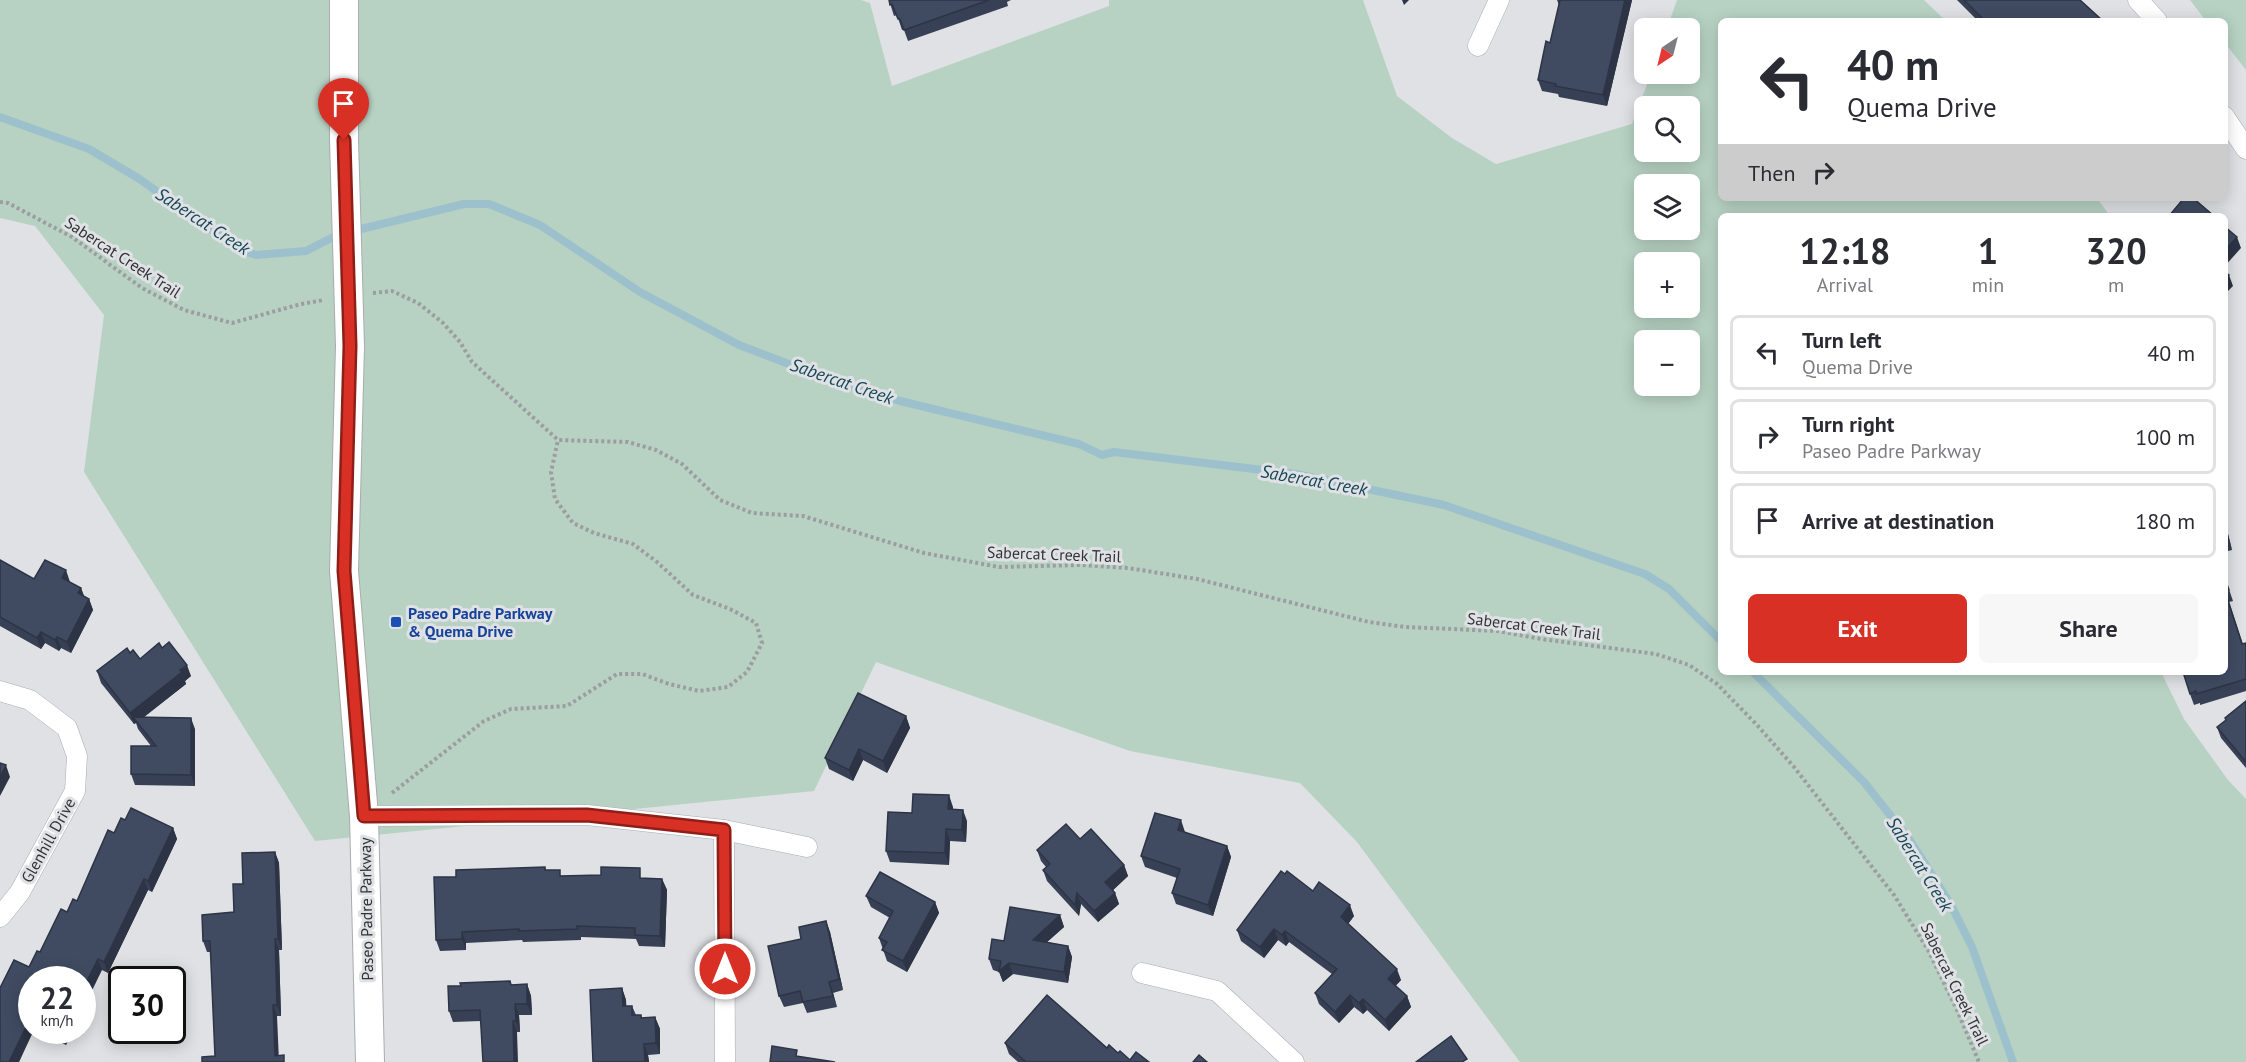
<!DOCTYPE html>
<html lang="en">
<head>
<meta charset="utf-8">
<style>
  :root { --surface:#fff; --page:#f7f7f7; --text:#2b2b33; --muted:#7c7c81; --line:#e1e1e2; --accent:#d93025 }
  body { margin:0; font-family:"PT Sans",sans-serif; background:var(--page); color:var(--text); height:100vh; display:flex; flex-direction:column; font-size:22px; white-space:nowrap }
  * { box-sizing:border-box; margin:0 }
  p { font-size:20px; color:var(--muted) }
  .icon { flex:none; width:33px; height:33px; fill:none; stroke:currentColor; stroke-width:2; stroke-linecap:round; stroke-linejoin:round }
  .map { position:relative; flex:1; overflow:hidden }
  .details { position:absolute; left:1718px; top:213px; width:510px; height:462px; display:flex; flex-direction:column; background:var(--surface); border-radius:9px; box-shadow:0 3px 15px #0003 }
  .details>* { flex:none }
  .guide { position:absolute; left:1718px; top:18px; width:510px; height:183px; border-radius:9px; box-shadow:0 3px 15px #0003; background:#fff; color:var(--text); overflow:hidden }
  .needle { width:39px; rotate:215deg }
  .tools { position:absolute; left:1634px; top:18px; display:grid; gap:12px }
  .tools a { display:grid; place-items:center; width:66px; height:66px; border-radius:9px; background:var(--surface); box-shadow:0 3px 15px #0003; font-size:30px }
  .speed { position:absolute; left:18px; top:966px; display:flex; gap:12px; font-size:30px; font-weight:700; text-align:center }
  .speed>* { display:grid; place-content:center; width:78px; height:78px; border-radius:50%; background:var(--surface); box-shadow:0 3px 15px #0003; line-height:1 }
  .speed small { font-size:15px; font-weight:400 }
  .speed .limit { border:3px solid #111; border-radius:9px; background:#fff; color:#111 }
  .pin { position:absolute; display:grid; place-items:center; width:51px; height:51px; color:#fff; margin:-62px -26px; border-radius:50% 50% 50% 0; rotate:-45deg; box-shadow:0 0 6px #0007 }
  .pin .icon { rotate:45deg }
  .me { position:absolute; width:66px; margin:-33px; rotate:0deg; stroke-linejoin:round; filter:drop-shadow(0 0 4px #0008) }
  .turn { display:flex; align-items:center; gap:21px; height:126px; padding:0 30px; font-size:27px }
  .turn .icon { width:78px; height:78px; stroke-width:2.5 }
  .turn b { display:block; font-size:42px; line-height:51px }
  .then { display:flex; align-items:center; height:57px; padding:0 30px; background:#0003; gap:12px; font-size:22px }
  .eta { display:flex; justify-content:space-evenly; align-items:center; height:102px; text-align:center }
  .eta b { font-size:36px; font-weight:600; line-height:42px }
  .action { display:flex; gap:12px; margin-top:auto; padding:12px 30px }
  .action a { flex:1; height:69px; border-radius:9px; background:var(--accent); color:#fff; font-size:24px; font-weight:600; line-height:69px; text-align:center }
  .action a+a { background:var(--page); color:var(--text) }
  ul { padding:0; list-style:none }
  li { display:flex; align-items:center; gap:18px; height:75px; margin:0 12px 9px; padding:0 18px; border:3px solid var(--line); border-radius:9px }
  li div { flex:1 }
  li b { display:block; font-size:22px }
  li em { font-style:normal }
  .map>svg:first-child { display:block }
</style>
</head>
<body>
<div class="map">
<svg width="2246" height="1062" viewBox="0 0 2246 1062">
  <rect width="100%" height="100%" fill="#dfe1e5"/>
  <g fill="#b7d2c3" fill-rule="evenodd">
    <path d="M0,0H861L870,3L892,86L1109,6V0H1363L1397,96L1452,138L1496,164L1632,124L1651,74H1689V28H1667L1677,0H1924L1946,21H1720V198H2097L2110,216H1720V672H2161L2184,719L2228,780L2246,799V1062H1520L1357,842L1300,783L1130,751L876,662L814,791L315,841L84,472L104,315L35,226L0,218ZM1644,106H1689V152H1644ZM1644,184H1689V230H1644ZM1644,262H1689V308H1644ZM1644,340H1689V386H1644Z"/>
    <polygon points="2190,0 2246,0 2246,70 2225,43 2224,21 2206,21"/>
  </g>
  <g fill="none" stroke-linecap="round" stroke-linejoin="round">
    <g stroke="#9cc0cc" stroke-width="8">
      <polyline points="0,117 89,149 138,178 240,250 256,255 306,251 341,233"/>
      <polyline points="353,231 464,204 489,204 540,225 640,292 739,345 828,379 900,401 1079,444 1102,455 1114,452 1296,474 1444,505 1645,574 1669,589 1720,640"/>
      <polyline points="1753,672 1864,782 1909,839 1951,905 1972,947 2013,1062"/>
    </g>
    <defs>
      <g id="minor">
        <polyline points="2138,0 2157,21"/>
        <polyline points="1478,46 1499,0"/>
        <polyline points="2224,116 2246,149"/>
        <polyline points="0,691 30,700 67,728 77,756 75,791 20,892 0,917"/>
        <polyline points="364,816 587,815 724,830 807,847"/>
        <polyline points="724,830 725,1062"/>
        <polyline points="1142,973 1217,991 1294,1062"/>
      </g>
      <g id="secondary">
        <polyline points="344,140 344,0"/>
        <polyline points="350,346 344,571 364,816 370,1062"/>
      </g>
    </defs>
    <use href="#minor" stroke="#a9abaf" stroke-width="21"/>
    <use href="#secondary" stroke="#a9abaf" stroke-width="30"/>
    <g stroke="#9c9da0" stroke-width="4" stroke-dasharray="3 3" stroke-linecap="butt">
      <polyline points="0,202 8,203 72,237 142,288 184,310 232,323 301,304 324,300"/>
      <polyline points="373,293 392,291 418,303 442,322 460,342 472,362 558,440 628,442 656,450 682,464 720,500 752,513 803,516 924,553 999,567 1081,565 1128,568 1197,579 1369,622 1405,627 1498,631 1541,639 1656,654 1689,665 1717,684 1757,725 1794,767 1894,895 1928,950 1957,1010 1979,1062"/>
      <polyline points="392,793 484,721 511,709 567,706 617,674 642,674 669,684 699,691 728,687 747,672 762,643 756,623 730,609 693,595 657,562 633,544 594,533 573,523 555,499 551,472 558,440"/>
    </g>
    <use href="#minor" stroke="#fff" stroke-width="20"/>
    <use href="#secondary" stroke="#fff" stroke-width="28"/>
    <defs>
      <polyline id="secondary-bridge" points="344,140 350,346"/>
    </defs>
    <use href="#secondary-bridge" stroke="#a9abaf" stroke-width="30" stroke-linecap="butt"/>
    <use href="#secondary-bridge" stroke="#fff" stroke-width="28"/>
  </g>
  <g fill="#374054">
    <polygon points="889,0 1011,0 1007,2 1008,6 908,41 904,30 902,30 897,15 894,16"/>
    <polygon points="1557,0 1632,0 1607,106 1559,97 1558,94 1542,91 1538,80 1550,43 1559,5"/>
    <polygon points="1957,0 2080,0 2103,21 1978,21"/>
    <polygon points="2224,518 2232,550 2224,552"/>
    <polygon points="0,560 34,579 70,582 81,588 84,596 89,599 93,610 71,653 61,648 59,651 45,643 41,649 0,626"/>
    <polygon points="2224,575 2233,601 2229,602 2243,644 2246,643 2246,691 2200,705 2200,703 2194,705 2190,694"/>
    <polygon points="162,648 191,676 185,681 186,684 143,718 195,729 195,786 135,785 131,774 151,746 138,729 136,723 134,724 101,683 97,671 130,653 140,659"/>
    <polygon points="2246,701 2246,768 2221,738 2217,727 2226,721 2225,718"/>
    <polygon points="906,716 910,728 887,773 863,760 853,781 829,769 825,758"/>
    <polygon points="953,807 953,810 967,821 966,842 950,841 949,865 890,862 886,851 912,813"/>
    <polygon points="125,820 173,828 177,839 152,892 148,890 108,973 102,970 32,980 32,1030 19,1062 29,967 67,912 77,901 114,833"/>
    <polygon points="1184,832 1227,846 1231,857 1213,916 1176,904 1172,893 1177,878 1145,867 1141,856 1185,832"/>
    <polygon points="1080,839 1124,865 1128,876 1113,890 1115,893 1119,904 1098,922 1081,904 1079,916 1047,881 1043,870 1046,867 1041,861 1037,850"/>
    <polygon points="275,852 279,863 282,950 279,950 281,1016 277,1016 215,1056 211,952 207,952 203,941 234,912 243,884"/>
    <polygon points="545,867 546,870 562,876 662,879 667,890 665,947 639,946 636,939 581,937 581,940 523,942 522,940 466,943 466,950 440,951 436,940 456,877"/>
    <polygon points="1313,891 1354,916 1348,924 1401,980 1395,986 1407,996 1411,1007 1389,1031 1367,1010 1363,1014 1354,1007 1339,1023 1319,1004 1315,993 1332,974 1289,942 1286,946 1278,940 1264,958 1241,941 1237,930"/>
    <polygon points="866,896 935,902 939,913 907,972 887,961 879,938 890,918 871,907"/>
    <polygon points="1060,915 1064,927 1047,942 1068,946 1072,957 1068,983 1013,974 1003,982 999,972 993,970 989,959 1004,941"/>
    <polygon points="826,921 830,932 843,990 833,993 837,1007 807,1013 803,1003 784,1007 779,996 801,939"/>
    <polygon points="527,984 531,996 532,1015 519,1015 520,1032 517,1032 481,1021 453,1022 449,1011 512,985"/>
    <polygon points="622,988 626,1000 626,1006 632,1006 636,1015 641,1015 642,1018 655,1017 660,1029 660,1054 648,1055 649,1062 593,1062"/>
    <polygon points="35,1030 73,1030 66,1045"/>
    <polygon points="1005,1043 1107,1048 1130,1060 1149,1062 1018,1062 1009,1054"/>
  </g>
  <g fill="#2d3445">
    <polygon points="1402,0 1409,0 1404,5"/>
    <polygon points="1625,0 1632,0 1607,106 1603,95"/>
    <polygon points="2237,237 2241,248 2224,267 2224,251"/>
    <polygon points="2229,275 2233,286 2224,295 2224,279"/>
    <polygon points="2224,518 2232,550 2228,539 2224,523"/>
    <polygon points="66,570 70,582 62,578"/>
    <polygon points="81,588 85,599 78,593"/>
    <polygon points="89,599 93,610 71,653 67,642"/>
    <polygon points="41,632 45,643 41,649 37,638"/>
    <polygon points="57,637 61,648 59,651 55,640"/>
    <polygon points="187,665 191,676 185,681 186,684 137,722 133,717 136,723 134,724 130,713"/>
    <polygon points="906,716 910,728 887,773 883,761"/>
    <polygon points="191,718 195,729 195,786 191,775"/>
    <polygon points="859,749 863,760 853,781 849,770"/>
    <polygon points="6,765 10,777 0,796 0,777"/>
    <polygon points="949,795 953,807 952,821 948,809"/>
    <polygon points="963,810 967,821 966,842 962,830"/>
    <polygon points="1181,820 1185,832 1182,841 1178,830"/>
    <polygon points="173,828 177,839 152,892 148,881"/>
    <polygon points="946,829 950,841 949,865 945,853"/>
    <polygon points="1227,846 1231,857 1213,916 1208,905"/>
    <polygon points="275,852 279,863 282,950 278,939"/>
    <polygon points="1124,865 1128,876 1109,894 1105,882"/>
    <polygon points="144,879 148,890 108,973 104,962"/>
    <polygon points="662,879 667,890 665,947 660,936"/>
    <polygon points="1077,893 1081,904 1079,916 1075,905"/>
    <polygon points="1115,893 1119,904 1098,922 1094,911"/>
    <polygon points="935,902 939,913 907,972 903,961"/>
    <polygon points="1350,905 1354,916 1345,928 1341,917"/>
    <polygon points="1060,915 1064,927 1037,951 1033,940"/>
    <polygon points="826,921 830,932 843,990 839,979"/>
    <polygon points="1274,929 1278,940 1264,958 1260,947"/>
    <polygon points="1285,931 1289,942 1286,946 1282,935"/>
    <polygon points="462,932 466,943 466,950 462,939"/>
    <polygon points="275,939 279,950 281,1016 277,1005"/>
    <polygon points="1068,946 1072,957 1068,983 1064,972"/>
    <polygon points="98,959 102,970 82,1011 82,991"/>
    <polygon points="1009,963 1013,974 1003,982 999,971"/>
    <polygon points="1397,969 1401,980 1392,990 1388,979"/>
    <polygon points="829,982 833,993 837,1007 833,996"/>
    <polygon points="527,984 531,996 532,1015 527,1004"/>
    <polygon points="622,988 626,1000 627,1018 623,1006"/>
    <polygon points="1350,995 1354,1007 1339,1023 1335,1012"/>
    <polygon points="1407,996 1411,1007 1389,1031 1385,1020"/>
    <polygon points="1363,999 1367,1010 1363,1014 1359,1003"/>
    <polygon points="515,1004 519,1015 520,1032 516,1021"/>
    <polygon points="273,1005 277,1016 279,1062 275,1056"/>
    <polygon points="655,1017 660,1029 660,1054 656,1043"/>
    <polygon points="30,1019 32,1022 32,1030 34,1030 19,1062 9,1062"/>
    <polygon points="513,1021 517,1032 518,1062 514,1062"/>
    <polygon points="63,1030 73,1030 66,1045 62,1034"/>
    <polygon points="644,1044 648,1055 649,1062 645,1062"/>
  </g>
  <g fill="#404b62" stroke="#2d3445" stroke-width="1.5">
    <polygon points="889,0 989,0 904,30 900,19 898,19 892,4 890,5"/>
    <polygon points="1560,0 1625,0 1603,95 1555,86 1556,84 1538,80 1546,41 1550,43"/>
    <polygon points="1964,0 2080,0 2103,21 1985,21"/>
    <polygon points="2184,198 2193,198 2214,216 2169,216"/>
    <polygon points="2224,226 2237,237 2224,251"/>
    <polygon points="2224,271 2229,275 2224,279"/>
    <polygon points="2224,523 2228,539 2224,540"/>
    <polygon points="0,560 34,579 45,560 66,570 62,578 81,588 78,593 89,599 67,642 57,637 55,640 41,632 37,638 0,617"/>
    <polygon points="2224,576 2229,590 2225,591 2242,644 2246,643 2246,679 2196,694 2196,691 2190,694 2183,672 2224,672"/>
    <polygon points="169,642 187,665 180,670 182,672 130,713 97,671 127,648 130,653 133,650 140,659 159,643 162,648"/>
    <polygon points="858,693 906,716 883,761 859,749 849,770 825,758"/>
    <polygon points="2246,701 2246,762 2217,727 2226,720 2225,718"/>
    <polygon points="133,717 191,718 191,775 131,774 131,746 156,746"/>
    <polygon points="0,763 6,765 0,777"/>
    <polygon points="913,794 949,795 948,809 963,810 962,830 946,829 945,853 886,851 888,812 912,813"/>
    <polygon points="131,808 173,828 148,881 144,879 104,962 98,959 82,991 82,980 32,980 32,1020 30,1019 9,1062 0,1062 0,988 14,960 29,967 37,951 40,952 61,909 67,912 73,899 77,901 108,830 114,833 121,818 125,820"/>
    <polygon points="1155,813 1181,820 1178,830 1227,846 1208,905 1172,893 1180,869 1141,856"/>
    <polygon points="1066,824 1080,839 1091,829 1124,865 1105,882 1115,893 1094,911 1077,893 1075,905 1043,870 1050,864 1037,850"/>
    <polygon points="275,852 278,939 275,939 277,1005 273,1005 275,1056 284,1055 284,1062 202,1062 202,1057 215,1056 210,941 203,941 202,915 234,912 233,884 243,884 242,853"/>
    <polygon points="545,867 545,870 560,870 560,876 601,875 601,867 640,868 640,878 662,879 660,936 635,935 635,928 577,926 577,929 519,931 519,929 462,932 462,939 436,940 434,877 456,877 456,870"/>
    <polygon points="1281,871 1285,874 1287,871 1313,891 1319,882 1350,905 1341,917 1397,969 1388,979 1407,996 1385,1020 1363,999 1359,1003 1350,995 1335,1012 1315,993 1337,969 1285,931 1282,935 1274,929 1260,947 1237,930"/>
    <polygon points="880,872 935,902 903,961 882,950 887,942 879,938 893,911 866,896"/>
    <polygon points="1010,907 1060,915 1033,940 1068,946 1064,972 1009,963 999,971 1001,961 989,959 992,939 1004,941"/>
    <polygon points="826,921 839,979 829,982 833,996 803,1002 800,991 779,996 768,946 801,939 799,927"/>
    <polygon points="510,981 511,985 527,984 527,1004 515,1004 516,1021 513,1021 514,1062 483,1062 480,1010 449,1011 448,986 461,986 460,983"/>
    <polygon points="622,988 623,1006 632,1006 632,1015 641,1015 641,1018 655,1017 656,1043 644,1044 645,1062 593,1062 590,990"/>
    <polygon points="1047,995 1107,1048 1109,1045 1118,1053 1120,1051 1130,1060 1136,1052 1149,1062 1026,1062 1005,1043"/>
    <polygon points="54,1030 63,1030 62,1034"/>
    <polygon points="1451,1036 1467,1059 1462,1062 1416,1062"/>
    <polygon points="772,1046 797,1050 796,1056 835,1062 770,1062"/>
    <polygon points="1199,1055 1207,1062 1193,1062"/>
  </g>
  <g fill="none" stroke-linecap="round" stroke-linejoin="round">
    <defs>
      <polyline id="route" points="344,140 350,346 344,571 364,816 587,815 724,830 725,969"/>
    </defs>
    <use href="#route" stroke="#8d1f18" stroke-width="15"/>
    <use href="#route" stroke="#d93025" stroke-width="10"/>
  </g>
  <rect fill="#1a4fb4" stroke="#dfe1e5" stroke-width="2" x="390" y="616" width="12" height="12" rx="3"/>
  <g text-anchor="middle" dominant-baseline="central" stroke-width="6" stroke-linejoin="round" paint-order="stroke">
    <g font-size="16" fill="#333335" stroke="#dfe1e5">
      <text transform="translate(123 257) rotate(33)">Sabercat Creek Trail</text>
      <text transform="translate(1054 554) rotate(2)">Sabercat Creek Trail</text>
      <text transform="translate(1534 626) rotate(7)">Sabercat Creek Trail</text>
      <text transform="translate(48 840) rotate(-61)">Glenhill Drive</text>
      <text transform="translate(366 909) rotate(-91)">Paseo Padre Parkway</text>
      <text transform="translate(1955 984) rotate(64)">Sabercat Creek Trail</text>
    </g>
    <g font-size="16" font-weight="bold" fill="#164399" stroke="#dfe1e5" text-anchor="start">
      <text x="408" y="613">Paseo Padre Parkway<tspan x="408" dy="18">&amp; Quema Drive</tspan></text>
    </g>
    <g font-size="18" font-style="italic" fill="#154756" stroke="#dfe1e5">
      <text transform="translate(203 221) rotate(33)">Sabercat Creek</text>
      <text transform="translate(842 381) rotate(19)">Sabercat Creek</text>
      <text transform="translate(1314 480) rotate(10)">Sabercat Creek</text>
      <text transform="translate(1920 864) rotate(58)">Sabercat Creek</text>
    </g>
  </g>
</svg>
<div class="tools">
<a><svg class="needle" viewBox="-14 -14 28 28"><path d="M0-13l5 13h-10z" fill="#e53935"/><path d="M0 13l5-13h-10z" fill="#7c7c81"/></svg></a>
<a><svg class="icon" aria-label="search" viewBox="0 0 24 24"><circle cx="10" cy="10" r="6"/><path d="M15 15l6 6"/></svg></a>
<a><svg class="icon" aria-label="layers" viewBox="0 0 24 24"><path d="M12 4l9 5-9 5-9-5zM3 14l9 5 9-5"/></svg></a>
<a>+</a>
<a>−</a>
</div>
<div class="speed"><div>22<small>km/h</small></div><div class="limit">30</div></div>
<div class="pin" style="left:344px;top:140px;background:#d93025"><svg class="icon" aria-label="arrive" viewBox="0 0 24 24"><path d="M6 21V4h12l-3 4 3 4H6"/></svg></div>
<svg class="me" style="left:725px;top:969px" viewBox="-20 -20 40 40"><circle r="17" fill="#d93025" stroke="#fff" stroke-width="3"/><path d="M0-11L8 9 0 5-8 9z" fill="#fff"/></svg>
<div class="guide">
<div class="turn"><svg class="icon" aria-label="left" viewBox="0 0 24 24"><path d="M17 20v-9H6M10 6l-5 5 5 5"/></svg><div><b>40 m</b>Quema Drive</div></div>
<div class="then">Then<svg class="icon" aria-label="right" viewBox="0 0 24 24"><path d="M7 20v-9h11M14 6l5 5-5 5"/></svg></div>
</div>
<section class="details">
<div class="eta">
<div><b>12:18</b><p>Arrival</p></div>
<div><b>1</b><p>min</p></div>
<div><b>320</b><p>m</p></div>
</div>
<ul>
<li><svg class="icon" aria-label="left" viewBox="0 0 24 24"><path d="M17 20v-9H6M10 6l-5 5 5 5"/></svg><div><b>Turn left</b><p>Quema Drive</p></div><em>40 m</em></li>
<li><svg class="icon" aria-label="right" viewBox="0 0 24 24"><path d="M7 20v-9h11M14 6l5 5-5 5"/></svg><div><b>Turn right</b><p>Paseo Padre Parkway</p></div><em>100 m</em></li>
<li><svg class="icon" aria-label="arrive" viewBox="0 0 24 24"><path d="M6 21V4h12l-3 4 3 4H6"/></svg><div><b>Arrive at destination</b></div><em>180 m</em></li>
</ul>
<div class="action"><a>Exit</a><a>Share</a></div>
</section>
</div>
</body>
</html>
